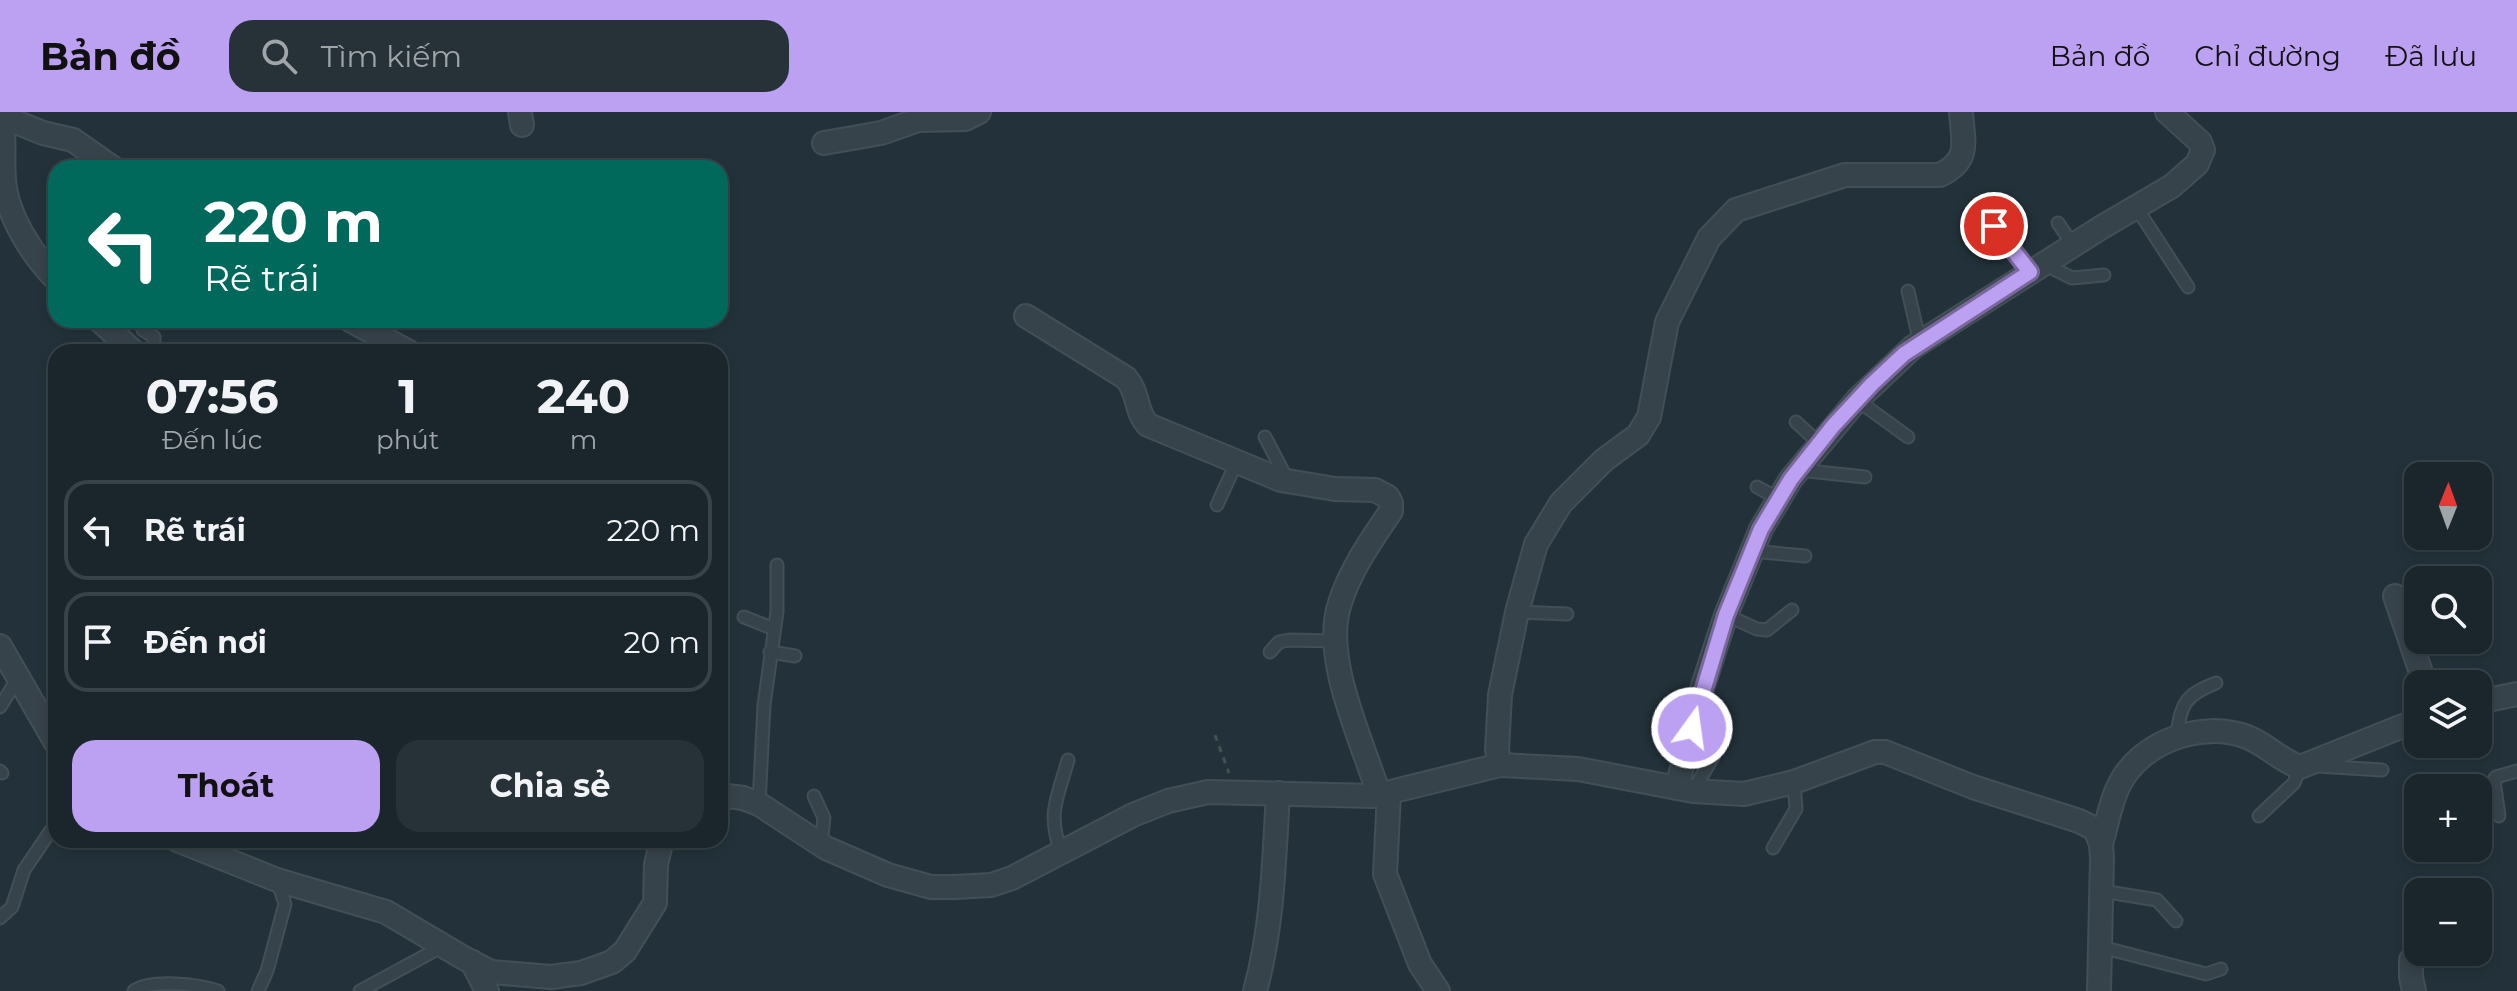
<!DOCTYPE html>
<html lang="vi">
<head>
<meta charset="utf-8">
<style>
  :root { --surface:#1a262c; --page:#273238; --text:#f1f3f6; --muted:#9fa5a9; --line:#384348; --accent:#bca0f2 }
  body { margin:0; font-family:Montserrat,sans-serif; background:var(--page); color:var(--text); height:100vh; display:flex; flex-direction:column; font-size:30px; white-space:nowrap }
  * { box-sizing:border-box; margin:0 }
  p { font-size:26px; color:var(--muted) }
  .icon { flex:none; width:44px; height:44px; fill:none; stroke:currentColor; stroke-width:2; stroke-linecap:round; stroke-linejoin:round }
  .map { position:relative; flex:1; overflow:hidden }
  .panel { position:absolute; left:48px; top:232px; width:680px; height:504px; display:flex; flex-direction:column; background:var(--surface); border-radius:24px; box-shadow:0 4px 12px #0003,0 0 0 2px var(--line) }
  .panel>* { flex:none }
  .hud { position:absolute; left:48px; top:48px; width:680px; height:168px; border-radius:24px; box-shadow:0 4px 12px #0003,0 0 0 2px var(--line); background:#00695c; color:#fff; overflow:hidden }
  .needle { width:52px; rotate:1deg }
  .controls { position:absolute; left:2404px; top:350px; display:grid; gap:16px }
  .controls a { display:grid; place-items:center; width:88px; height:88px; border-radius:16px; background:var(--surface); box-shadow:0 4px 12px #0003,0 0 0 2px var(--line); font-size:40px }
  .pin { position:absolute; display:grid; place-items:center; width:68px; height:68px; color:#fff; margin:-34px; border:4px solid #fff; border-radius:50%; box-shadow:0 2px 8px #0007 }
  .me { position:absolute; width:88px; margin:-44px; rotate:14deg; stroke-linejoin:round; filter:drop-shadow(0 0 6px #0008) }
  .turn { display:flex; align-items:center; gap:28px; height:168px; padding:0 24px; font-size:36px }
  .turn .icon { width:104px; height:104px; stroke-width:2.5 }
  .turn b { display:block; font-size:56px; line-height:68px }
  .eta { display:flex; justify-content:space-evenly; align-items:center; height:136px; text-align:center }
  .eta b { font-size:48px; font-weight:700; line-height:56px }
  .primary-button { display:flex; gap:16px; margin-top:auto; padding:16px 24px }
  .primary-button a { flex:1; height:92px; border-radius:24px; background:var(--accent); color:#111; font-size:32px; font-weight:700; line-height:92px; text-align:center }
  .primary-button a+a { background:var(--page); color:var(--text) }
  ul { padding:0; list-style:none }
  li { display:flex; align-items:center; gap:24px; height:100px; margin:0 16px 12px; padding:0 8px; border:4px solid var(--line); border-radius:24px }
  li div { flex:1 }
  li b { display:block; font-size:30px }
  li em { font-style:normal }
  header { display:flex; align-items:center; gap:48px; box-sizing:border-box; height:112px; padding:0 40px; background:var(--accent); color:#111 }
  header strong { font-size:38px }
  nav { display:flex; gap:44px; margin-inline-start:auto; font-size:28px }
  .search { width:560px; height:72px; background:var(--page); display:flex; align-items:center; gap:20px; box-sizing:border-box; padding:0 28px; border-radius:24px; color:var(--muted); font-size:30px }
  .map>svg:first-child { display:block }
</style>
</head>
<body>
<header>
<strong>Bản đồ</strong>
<div class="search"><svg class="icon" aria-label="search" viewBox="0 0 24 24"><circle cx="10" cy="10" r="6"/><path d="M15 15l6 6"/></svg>Tìm kiếm</div>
<nav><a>Bản đồ</a><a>Chỉ đường</a><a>Đã lưu</a></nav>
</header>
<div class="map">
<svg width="2517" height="879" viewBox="0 0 2517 879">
  <rect width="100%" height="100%" fill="#23323a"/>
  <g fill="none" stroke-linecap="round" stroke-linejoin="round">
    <defs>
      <g id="service">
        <polyline points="2136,95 2188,175"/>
        <polyline points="2058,111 2073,133"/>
        <polyline points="1994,114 2030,160"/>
        <polyline points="2044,152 2072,166 2104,163"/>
        <polyline points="1908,179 1920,231"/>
        <polyline points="143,218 154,225 154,240"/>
        <polyline points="1857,288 1908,325"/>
        <polyline points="1796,310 1819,331"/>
        <polyline points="1265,325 1287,367"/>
        <polyline points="1799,358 1865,365"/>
        <polyline points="1757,375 1779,387"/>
        <polyline points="1217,393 1237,349"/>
        <polyline points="1752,439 1805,444"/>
        <polyline points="1517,500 1567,502"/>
        <polyline points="1726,503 1757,517 1767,518 1792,498"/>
        <polyline points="744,505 774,517"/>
        <polyline points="770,540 795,544"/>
        <polyline points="1270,540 1279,530 1289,528 1336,529"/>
        <polyline points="0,595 19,564"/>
        <path d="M2176,626C2182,592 2183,584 2216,571"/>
        <polyline points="2317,654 2382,658"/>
        <polyline points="0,659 2,661"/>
        <polyline points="1693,679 1723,628 1722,605"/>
        <polyline points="814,684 824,706 821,732"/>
        <polyline points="759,692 764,593 777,500 777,453"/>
        <polyline points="2259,704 2294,671 2300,655"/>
        <polyline points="2499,704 2494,668 2496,665 2517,659"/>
        <polyline points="1773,736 1796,697 1794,670"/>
        <path d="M1061,741C1047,699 1057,688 1068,648"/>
        <polyline points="2102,779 2157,788 2176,809"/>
        <polyline points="0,806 12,795 24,758 56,711"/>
        <polyline points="2101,835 2206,862 2221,857"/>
        <path d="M134,879C151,867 198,872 218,879"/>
        <polyline points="258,879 267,859 285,792 277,768"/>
        <polyline points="360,879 443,834"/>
      </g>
      <g id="minor">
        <polyline points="520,0 522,13"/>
        <path d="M0,3C6,23 2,46 4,67C6,102 32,143 56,167"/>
        <polyline points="1,4 43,21 73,28 113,56"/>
        <polyline points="824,31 881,21 918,8 965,7 979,0"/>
        <path d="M1026,204L1126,266C1139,280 1135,300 1148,313L1281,368L1335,377L1375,378L1388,385L1391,391V399C1372,427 1350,458 1340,491C1321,546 1363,630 1379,683"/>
        <polyline points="99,208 134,240"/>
        <polyline points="350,208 409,240"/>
        <polyline points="2395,484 2425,572"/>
        <polyline points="0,534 56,631"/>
        <polyline points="2478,590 2517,582"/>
        <path d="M1500,653L1497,638L1500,583L1517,500L1536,432L1561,391L1604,348L1638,323L1649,305L1667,210L1709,126L1736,98L1845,63H1940C1971,48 1963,30 1961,0"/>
        <polyline points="1677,676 1699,586 1726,503 1761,417 1791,367 1857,288 1913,235 2102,115 2172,74 2197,52 2203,38 2200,30 2167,0"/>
        <polyline points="1389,681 1385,762 1420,852 1438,879"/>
        <polyline points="720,683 743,686 759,692 826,736 888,763 931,775 955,775 991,773 1012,766 1133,703 1168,689 1208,680 1374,684 1500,653 1578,657 1693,679 1744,682 1794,670 1875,640 1885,640 1973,675 2079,709 2093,716 2097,722 2101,732 2102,746 2099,879"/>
        <polyline points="177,728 277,768 386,800 462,845 491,860 551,865 581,861 612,850 625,839 655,791 656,752 662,728"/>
        <path d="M2101,732C2107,712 2110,691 2119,673C2141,629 2202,608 2247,625C2266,632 2281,649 2300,655L2418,608"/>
        <polyline points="2411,848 2411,865 2414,879"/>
        <polyline points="472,850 487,879"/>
        <path d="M1255,879C1273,814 1274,748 1278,681"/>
      </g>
    </defs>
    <use href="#service" stroke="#434f56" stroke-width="15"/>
    <use href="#minor" stroke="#434f56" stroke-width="26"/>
    <polyline stroke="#3e5451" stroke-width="3" stroke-dasharray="6 6" stroke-linecap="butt" points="1215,623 1229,661"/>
    <use href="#service" stroke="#37434b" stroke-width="11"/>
    <use href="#minor" stroke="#37434b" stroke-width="22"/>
  </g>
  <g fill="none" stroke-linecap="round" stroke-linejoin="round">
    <defs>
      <polyline id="route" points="1692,616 1726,503 1761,417 1791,367 1833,314 1872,272 1904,242 2030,160 1994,114"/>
    </defs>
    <use href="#route" stroke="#7a689d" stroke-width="20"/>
    <use href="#route" stroke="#bca0f2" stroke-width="14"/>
  </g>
</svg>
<div class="controls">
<a><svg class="needle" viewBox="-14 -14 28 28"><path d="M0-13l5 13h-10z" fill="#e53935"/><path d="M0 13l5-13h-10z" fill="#9fa5a9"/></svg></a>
<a><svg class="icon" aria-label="search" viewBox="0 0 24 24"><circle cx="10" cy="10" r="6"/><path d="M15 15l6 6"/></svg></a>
<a><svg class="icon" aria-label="layers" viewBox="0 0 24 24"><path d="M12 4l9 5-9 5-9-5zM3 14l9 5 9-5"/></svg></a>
<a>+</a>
<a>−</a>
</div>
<div class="pin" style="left:1994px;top:114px;background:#d93025"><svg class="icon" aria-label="arrive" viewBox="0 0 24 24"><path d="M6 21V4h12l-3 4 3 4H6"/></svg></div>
<svg class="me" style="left:1692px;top:616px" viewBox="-20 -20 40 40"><circle r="17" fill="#bca0f2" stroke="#fff" stroke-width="3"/><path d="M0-11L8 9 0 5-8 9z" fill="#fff"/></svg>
<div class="hud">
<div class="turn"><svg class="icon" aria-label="left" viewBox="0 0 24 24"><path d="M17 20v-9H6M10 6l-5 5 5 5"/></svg><div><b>220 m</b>Rẽ trái</div></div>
</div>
<section class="panel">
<div class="eta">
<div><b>07:56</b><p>Đến lúc</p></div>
<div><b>1</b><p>phút</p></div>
<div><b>240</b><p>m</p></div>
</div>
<ul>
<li><svg class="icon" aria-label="left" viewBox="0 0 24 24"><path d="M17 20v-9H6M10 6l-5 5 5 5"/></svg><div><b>Rẽ trái</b></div><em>220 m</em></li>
<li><svg class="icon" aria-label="arrive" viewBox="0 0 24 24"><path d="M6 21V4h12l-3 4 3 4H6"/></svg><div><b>Đến nơi</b></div><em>20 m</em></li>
</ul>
<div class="primary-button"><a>Thoát</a><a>Chia sẻ</a></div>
</section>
</div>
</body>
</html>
